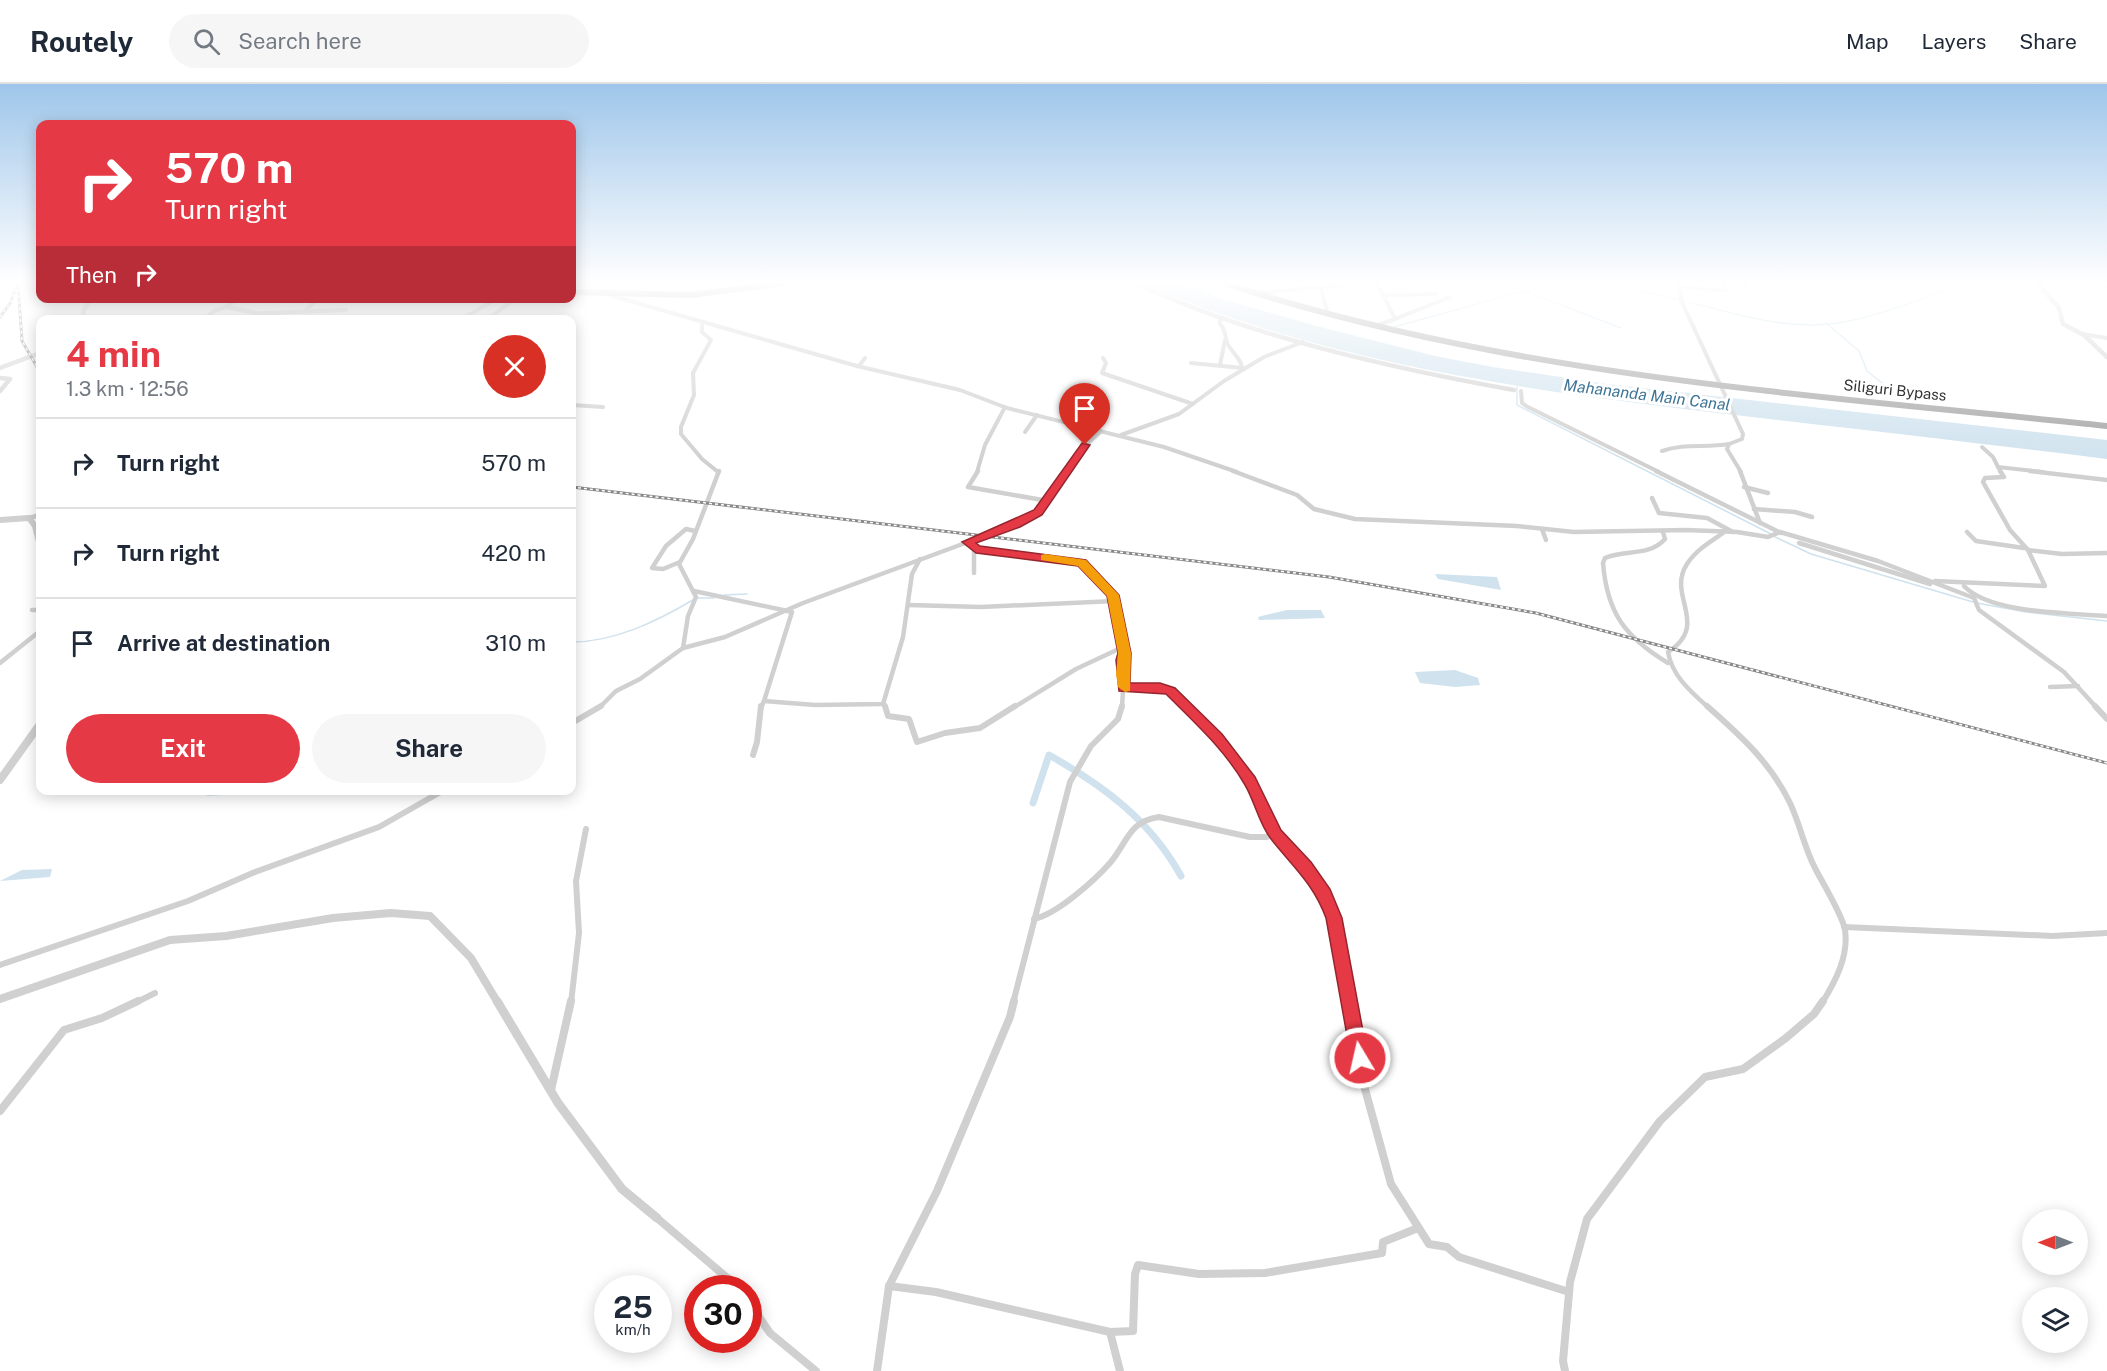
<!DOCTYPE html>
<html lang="en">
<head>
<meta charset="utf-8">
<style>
  :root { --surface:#fff; --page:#f6f6f7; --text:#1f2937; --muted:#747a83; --line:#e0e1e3; --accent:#e63946 }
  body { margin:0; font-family:"Public Sans",sans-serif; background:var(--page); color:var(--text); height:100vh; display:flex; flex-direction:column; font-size:22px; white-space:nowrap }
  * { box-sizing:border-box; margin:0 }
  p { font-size:20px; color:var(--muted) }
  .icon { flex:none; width:33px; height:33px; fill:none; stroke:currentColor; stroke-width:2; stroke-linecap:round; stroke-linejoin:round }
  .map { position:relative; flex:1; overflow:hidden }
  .drawer { position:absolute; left:36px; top:231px; width:540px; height:480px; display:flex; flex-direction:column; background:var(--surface); border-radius:12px; box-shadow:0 3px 15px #0003 }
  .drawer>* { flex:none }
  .top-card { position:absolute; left:36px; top:36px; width:540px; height:183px; border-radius:12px; box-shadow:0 3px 15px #0003; background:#e63946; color:#fff; overflow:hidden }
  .needle { width:39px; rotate:270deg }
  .controls { position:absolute; left:2022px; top:1125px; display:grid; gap:12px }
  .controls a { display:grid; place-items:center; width:66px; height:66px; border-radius:50%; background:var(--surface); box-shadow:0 3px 15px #0003; font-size:30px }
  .speed { position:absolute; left:594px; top:1191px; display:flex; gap:12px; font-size:30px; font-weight:700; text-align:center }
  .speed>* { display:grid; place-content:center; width:78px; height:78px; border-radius:50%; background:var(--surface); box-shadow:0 3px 15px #0003; line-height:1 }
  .speed small { font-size:15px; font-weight:400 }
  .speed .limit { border:9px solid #d22; background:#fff; color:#111 }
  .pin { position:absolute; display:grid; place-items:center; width:51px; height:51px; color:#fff; margin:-62px -26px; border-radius:50% 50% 50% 0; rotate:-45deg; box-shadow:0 0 6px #0007 }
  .pin .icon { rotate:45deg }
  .me { position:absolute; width:66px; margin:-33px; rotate:351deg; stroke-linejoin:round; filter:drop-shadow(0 0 4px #0008) }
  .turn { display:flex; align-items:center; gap:21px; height:126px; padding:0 30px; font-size:27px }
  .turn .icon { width:78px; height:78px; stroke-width:2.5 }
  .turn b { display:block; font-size:42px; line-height:51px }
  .then { display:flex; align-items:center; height:57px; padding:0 30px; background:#0003; gap:12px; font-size:22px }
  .round { display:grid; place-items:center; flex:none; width:63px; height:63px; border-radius:32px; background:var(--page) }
  .headline { display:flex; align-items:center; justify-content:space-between; height:102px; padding:0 30px }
  h1 { font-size:36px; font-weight:700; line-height:45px; color:var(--accent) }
  .primary-button { display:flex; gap:12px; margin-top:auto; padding:12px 30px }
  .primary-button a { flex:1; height:69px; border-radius:36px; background:var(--accent); color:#fff; font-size:24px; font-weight:700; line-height:69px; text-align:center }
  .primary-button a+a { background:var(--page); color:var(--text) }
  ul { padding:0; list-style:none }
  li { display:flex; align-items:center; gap:18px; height:90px; padding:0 30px; border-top:2px solid var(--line) }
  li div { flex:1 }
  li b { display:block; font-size:22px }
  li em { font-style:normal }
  header { display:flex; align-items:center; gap:36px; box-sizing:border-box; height:84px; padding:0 30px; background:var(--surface); border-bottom:2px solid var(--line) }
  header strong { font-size:28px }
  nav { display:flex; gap:33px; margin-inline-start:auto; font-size:21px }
  .search { width:420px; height:54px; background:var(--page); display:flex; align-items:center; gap:15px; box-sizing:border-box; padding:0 21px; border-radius:33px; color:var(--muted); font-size:22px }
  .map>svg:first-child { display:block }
</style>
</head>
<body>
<header>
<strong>Routely</strong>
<div class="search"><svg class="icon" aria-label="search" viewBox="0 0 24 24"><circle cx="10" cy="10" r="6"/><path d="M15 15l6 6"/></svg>Search here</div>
<nav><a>Map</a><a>Layers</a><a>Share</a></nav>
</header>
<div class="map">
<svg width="2107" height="1287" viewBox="0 0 2107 1287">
  <rect width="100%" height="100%" fill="#fff"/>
  <g fill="#cfe2ee">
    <path d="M1141,199H1182L1225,216L1320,243L1435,272L1493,283L1607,300L2107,356V375C2009,363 1910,351 1812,340C1584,313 1353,291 1141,199Z"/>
    <polygon points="1435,490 1497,493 1501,506 1438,495"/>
    <polygon points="1287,526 1321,526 1325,534 1259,536 1258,533"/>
    <polygon points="1455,586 1478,594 1480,601 1455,603 1420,599 1415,588"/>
    <polygon points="52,785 50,793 0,797 22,786"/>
  </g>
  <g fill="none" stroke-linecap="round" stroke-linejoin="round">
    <g stroke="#cfe2ee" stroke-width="1.5">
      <polyline points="1604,199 1680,216"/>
      <polyline points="2082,199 2107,203"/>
      <polyline points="1527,208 1621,244"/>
      <path d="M1684,217C1733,229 1787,247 1838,239C1885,232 1929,209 1975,199"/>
      <polyline points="1826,239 1859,267 1867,287 1892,307"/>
      <polyline points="1394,243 1553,199"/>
      <polyline points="1517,303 1517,321 1771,450"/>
      <polyline points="1775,453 1811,470 1973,518"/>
      <polyline points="724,511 747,510"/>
      <polyline points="698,514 714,514"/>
      <polyline points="1977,519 2026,528 2107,537"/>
      <path d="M572,558C615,558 657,537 693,516"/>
      <polyline points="196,706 208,711 316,706"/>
    </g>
    <path stroke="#cfe2ee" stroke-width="7" d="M1033,719L1049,671C1104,702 1150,736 1181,792"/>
    <g stroke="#d0d0d0" stroke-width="4">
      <polyline points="1377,199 1395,235 1378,241"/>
      <polyline points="1736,199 1745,202"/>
      <polyline points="1723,200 1736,199"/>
      <polyline points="1320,202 1327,226"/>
      <polyline points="1680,204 1725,206 1723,199"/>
      <polyline points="602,209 857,282 960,306 1007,324 1164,363 1237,388"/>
      <polyline points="1261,209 1364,199"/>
      <polyline points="1382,211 1437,210"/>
      <polyline points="1681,216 1743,350 1742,355 1729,360 1727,365 1741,388"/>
      <polyline points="305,227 318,214"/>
      <polyline points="263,229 346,226"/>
      <path d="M1224,234L1220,236V240C1226,246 1224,250 1227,258C1230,268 1240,272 1242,283"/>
      <polyline points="1395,235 1450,213"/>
      <polyline points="203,236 214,227 228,222"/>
      <polyline points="352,236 405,236"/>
      <polyline points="460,236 498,214"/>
      <polyline points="487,236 516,214"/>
      <polyline points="702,238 702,248 711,256 693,289 694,311 681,343 681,350 702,375 718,388"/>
      <polyline points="2083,250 2107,254"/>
      <polyline points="1103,274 1106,279 1102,289 1193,320"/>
      <polyline points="1191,279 1243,284"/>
      <polyline points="1220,281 1225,256"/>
      <polyline points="859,282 865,274"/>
      <polyline points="1521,307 1522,319 1526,322 1659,388"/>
      <polyline points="572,321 603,323"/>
      <polyline points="1025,348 1037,331"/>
      <polyline points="1121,351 1179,330 1224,297 1264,273 1303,258"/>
      <polyline points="1982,363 1993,373 1998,383"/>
      <path d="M1662,367C1684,359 1706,364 1729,360"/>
      <polyline points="977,388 985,361 1005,323"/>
      <polyline points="1068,388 1082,365 1101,347"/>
      <polyline points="2001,388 1998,383 2043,388"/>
    </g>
    <g stroke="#d0d0d0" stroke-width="4.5">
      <polyline points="978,387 968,403 1048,417"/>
      <path d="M1068,387C1037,443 1022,436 968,458L976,465L1082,479L1113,511L1125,569L1122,624"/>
      <polyline points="1233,387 1297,411 1314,425 1355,435 1517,442 1574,448 1686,446 1737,448 1768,453 1780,448 1878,477 1974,514 1979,526 2064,588 2097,624"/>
      <polyline points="1656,387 1781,449"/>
      <polyline points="1740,387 1760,439"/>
      <polyline points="2000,387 2004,393 1985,394 1983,398 2010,446 2028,466"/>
      <polyline points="2030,387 2107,396"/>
      <polyline points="1744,403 1768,409"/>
      <polyline points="1652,414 1659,429 1707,434 1733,448"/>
      <polyline points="1754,425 1795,428 1812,433"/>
      <polyline points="29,434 40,431"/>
      <polyline points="1542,445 1546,456"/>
      <path d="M1663,448L1665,455C1649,473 1625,465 1605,474L1603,479C1607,529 1625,553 1668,579"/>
      <polyline points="1967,448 1976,457 2024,464"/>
      <polyline points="1799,459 1930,500"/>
      <polyline points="974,464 974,489"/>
      <polyline points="680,478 663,485 652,484 666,462 686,445 695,447"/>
      <polyline points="1935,497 2045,502 2028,466 2062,470 2107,469"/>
      <path d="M1964,502C1990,530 2070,529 2107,532"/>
      <polyline points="694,507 792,528 764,617 815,621 883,620 903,553 912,490 920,475"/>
      <polyline points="908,521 981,523 1115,517"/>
      <polyline points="32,526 40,526"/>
      <polyline points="683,564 725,553 803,519 968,458"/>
      <polyline points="0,579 40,547"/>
      <polyline points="1123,603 1171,607 1188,624"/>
      <polyline points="2050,603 2078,602"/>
      <polyline points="884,620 885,624"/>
      <polyline points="599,624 616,607 640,595 683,564 688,532 696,513 679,480 693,455 719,387"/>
      <polyline points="761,624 764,617"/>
      <polyline points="1013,624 1076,585 1123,563"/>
      <path d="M1709,624C1691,608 1672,592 1668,568C1711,540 1666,512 1687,480C1696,466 1710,458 1723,449"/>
    </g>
    <g stroke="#d0d0d0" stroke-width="6">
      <polyline points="885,622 888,632 909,635 917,658 945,649 980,644 1015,622"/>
      <polyline points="1186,622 1217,653 1250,697 1275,749 1325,810 1334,834 1349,919"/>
      <path d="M1707,622C1740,651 1771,679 1790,719C1800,740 1804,763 1815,784C1822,798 1843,832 1845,846C1849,872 1835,898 1822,919"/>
      <polyline points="2095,622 2107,635"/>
      <polyline points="572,639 601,622"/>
      <polyline points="753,671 757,658 761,622"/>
      <path d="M1034,835C1057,830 1094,797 1110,779C1127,759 1129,737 1159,733L1250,753H1267L1274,747"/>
      <polyline points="1844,843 2053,852 2107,849"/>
      <polyline points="0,881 188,817 255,788 379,743 444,706"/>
      <polyline points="135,919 155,909"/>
      <polyline points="571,919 579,849 576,797 586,745"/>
      <polyline points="1013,919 1070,698 1091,662 1118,635 1122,622"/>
    </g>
    <g stroke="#d0d0d0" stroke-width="8">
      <polyline points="1349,917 1365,1005 1391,1100 1429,1160 1447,1163 1459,1173 1569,1208"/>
      <polyline points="551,1006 571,917"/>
      <polyline points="0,1027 64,946 102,934 138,917"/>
      <polyline points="657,1134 739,1204"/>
      <polyline points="889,1202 936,1208 1110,1248 1133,1247 1135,1190 1138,1181 1199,1190 1265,1189 1382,1169 1383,1158 1418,1144"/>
      <polyline points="748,1217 770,1249 816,1287"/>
      <polyline points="1110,1248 1120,1287"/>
      <polyline points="877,1287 889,1202 937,1107 1010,933 1014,917"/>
      <polyline points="1565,1287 1563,1277 1570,1198 1587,1135 1660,1037 1705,993 1743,985 1786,954 1814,930 1823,917"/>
    </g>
    <g stroke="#d0d0d0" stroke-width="4.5">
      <path d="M1135,199C1248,252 1391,284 1514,306"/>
      <polyline points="1680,199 1681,216"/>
      <polyline points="2037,199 2059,224 2063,240 2084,251 2107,273"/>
      <polyline points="237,214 228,222 230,224 294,236"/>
      <polyline points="84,236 83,228 91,214"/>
      <polyline points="0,284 40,269"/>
      <polyline points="0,294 10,295 0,307"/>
    </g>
    <polyline stroke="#d0d0d0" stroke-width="6" points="0,436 29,434 35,442 40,462"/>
    <g stroke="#d0d0d0" stroke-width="8">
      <polyline points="0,696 40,640"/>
      <polyline points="0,915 170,856 226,852 333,834 391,829 430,832 471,874 498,919"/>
    </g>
    <polyline stroke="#d0d0d0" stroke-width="9" points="497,917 558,1019 622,1105 657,1134"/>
    <g stroke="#a2a2a2" stroke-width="6">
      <path d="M1224,199C1510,293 1809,310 2107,342"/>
      <polyline points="572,208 690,211 783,199"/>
    </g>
    <defs>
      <g id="rail">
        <polyline points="18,199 22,257 40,288"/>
        <polyline points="0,233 11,218 15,205"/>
        <polyline points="572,403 1329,493 1536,529 2107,679"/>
      </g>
    </defs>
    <use href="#rail" stroke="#888" stroke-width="3"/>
    <use href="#rail" stroke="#fff" stroke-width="1.5" stroke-dasharray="3" stroke-linecap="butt"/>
  </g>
  <linearGradient id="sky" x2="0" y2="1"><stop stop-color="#9ec6ea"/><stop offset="0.52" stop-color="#fff"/><stop offset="1" stop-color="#fff" stop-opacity="0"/></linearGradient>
  <rect width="2107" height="380" fill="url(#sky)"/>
  <path fill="#e63946" stroke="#96252e" stroke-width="1.5" d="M1082,359L1090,361L1042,431L1020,443L976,459L980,462L1086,476L1119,511L1131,569L1130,599H1160L1175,604L1222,650L1255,693L1281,746L1311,778L1330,805L1342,834L1368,974L1366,980L1360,982L1354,980L1351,974L1326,834C1313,799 1293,783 1271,755C1259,740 1255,718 1245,701C1225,666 1194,638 1166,610L1119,607L1116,576L1118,569L1107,512L1078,482L976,469L962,458L1034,426Z"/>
  <polygon fill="#f59e0b" points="1045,470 1086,476 1119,511 1131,569 1130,607 1125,608 1118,603 1116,590 1118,569 1107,512 1078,482 1041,476 1041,471"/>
  <g text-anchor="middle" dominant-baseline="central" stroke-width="6" stroke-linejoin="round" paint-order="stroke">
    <g font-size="15" fill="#333" stroke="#fff">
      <text transform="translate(1895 306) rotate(6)">Siliguri Bypass</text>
    </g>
    <g font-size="16" font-style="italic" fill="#3f7597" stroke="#fff">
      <text transform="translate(1647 311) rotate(7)">Mahananda Main Canal</text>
    </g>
  </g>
</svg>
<div class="controls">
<a><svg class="needle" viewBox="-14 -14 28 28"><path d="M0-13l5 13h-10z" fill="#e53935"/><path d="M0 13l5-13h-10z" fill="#747a83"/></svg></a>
<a><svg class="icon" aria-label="layers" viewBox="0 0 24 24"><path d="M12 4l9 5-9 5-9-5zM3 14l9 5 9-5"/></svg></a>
</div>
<div class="speed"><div>25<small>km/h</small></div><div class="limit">30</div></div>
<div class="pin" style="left:1085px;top:361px;background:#d93025"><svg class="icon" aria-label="arrive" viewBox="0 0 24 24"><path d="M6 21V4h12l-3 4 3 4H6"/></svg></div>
<svg class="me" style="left:1360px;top:974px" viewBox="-20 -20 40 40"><circle r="17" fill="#e63946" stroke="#fff" stroke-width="3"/><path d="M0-11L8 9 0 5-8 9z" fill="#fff"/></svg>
<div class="top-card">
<div class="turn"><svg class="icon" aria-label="right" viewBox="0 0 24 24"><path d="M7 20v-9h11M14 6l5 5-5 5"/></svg><div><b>570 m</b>Turn right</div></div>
<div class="then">Then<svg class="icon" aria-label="right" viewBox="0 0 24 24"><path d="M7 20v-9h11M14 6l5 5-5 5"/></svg></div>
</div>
<section class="drawer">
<div class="headline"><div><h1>4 min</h1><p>1.3 km · 12:56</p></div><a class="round" style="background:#d93025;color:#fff"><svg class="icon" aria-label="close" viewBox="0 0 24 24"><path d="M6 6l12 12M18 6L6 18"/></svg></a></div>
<ul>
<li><svg class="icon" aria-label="right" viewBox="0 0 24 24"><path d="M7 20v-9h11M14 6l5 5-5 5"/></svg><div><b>Turn right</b></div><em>570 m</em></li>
<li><svg class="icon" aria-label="right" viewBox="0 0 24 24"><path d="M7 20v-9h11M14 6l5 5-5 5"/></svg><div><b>Turn right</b></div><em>420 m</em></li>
<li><svg class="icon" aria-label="arrive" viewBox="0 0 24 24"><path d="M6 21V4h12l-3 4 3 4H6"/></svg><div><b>Arrive at destination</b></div><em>310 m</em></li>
</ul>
<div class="primary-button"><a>Exit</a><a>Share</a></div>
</section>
</div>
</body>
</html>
